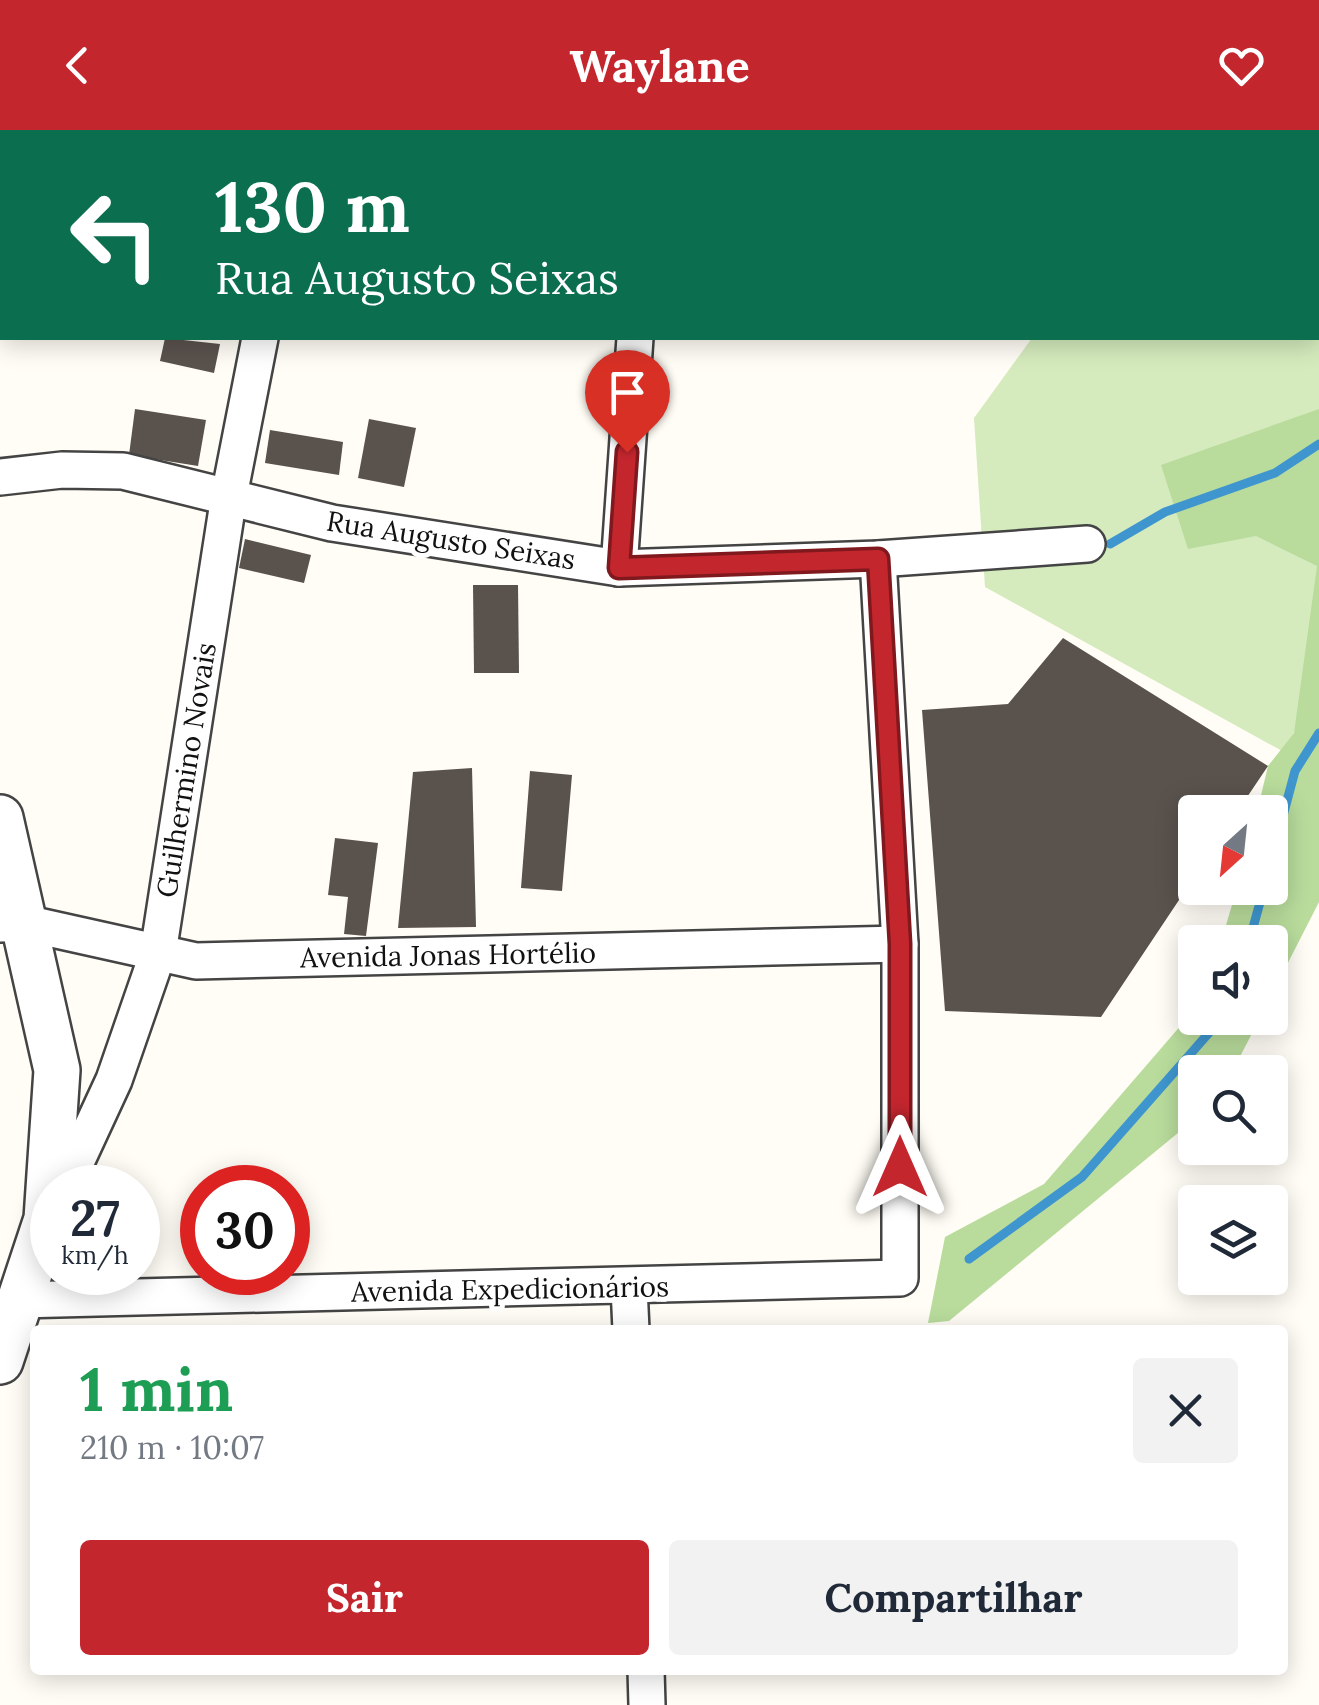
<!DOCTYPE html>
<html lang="pt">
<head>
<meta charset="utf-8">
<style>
  :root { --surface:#fff; --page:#f2f2f3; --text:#1f2937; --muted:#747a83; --accent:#c4262e }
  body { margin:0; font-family:Lora,serif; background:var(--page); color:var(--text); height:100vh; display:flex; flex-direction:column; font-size:38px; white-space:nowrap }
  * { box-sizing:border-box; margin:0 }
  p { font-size:32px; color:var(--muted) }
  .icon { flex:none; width:55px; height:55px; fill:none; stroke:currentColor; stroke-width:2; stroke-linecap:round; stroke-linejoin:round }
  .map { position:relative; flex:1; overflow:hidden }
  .drawer { position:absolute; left:30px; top:1195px; width:1258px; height:350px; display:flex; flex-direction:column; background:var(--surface); border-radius:10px; box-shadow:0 5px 25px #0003 }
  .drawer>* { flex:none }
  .top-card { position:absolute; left:0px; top:0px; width:1320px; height:210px; box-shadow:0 5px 25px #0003; background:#0b6e4f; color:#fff; overflow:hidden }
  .needle { width:65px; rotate:207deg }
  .tools { position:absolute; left:1178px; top:665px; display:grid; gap:20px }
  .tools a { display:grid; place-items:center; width:110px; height:110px; border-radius:10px; background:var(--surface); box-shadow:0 5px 25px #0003; font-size:50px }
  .speed { position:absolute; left:30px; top:1035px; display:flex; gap:20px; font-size:50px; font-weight:700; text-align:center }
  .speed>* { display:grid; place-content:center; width:130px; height:130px; border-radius:50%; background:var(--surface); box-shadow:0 5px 25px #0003; line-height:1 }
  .speed small { font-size:25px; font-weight:400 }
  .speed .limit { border:15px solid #d22; background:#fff; color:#111 }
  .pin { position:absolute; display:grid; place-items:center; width:85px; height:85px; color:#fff; margin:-102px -42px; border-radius:50% 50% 50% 0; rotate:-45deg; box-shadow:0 0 10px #0007 }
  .pin .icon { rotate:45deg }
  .me { position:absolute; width:110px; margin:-55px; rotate:0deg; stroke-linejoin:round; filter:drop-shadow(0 0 8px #0008) }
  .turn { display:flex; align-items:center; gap:35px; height:210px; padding:0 50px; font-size:45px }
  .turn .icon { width:130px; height:130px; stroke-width:2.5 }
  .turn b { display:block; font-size:70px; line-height:85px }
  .round { display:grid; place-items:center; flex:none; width:105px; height:105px; border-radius:10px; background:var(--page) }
  .head { display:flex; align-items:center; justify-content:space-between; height:170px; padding:0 50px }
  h1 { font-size:60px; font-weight:700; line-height:75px; color:#1e9e55 }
  .button { display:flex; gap:20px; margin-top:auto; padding:20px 50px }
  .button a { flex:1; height:115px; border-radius:10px; background:var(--accent); color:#fff; font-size:40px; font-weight:700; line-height:115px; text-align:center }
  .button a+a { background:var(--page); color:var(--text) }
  header { display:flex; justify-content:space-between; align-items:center; height:130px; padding:0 50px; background:var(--accent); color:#fff; font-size:45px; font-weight:700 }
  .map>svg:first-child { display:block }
</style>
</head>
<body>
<header><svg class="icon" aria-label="back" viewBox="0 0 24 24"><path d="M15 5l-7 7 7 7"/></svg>Waylane<svg class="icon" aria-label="heart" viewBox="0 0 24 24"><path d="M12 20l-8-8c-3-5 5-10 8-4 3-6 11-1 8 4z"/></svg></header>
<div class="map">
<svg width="1319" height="1575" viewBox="0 0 1319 1575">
  <rect width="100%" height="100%" fill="#fffdf5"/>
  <polygon fill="#d5ebbd" points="1156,0 1319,0 1319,553 1284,622 985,457 974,288 1032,208 1318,208 1318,2"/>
  <g fill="#b9dc9c">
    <polygon points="1319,279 1319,772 1270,868 1270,812 1221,812 1237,758 1270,758 1270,682 1257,682 1268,636 1294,603 1317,436 1256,406 1188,419 1161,335"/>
    <polygon points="1195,879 1195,888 1260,888 1232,942 1195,942 1195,989 949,1191 928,1193 945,1107 1044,1054"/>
  </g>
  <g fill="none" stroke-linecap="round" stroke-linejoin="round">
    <g stroke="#3f96cf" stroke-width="9">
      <polyline points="1110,414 1165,382 1275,343 1319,314"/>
      <polyline points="1270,734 1295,641 1319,603"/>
      <polyline points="1249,812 1264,758"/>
      <polyline points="969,1129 1082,1047 1222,888"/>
    </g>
  </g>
  <g fill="#5a524d">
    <polygon points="165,208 220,214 214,243 160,231"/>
    <polygon points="135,279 206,290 198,336 129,325"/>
    <polygon points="369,289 416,298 404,357 358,348"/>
    <polygon points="270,300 343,312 339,345 265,333"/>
    <polygon points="245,409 311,425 304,453 239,438"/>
    <polygon points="473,455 518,455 519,543 474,543"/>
    <polygon points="1063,508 1268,636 1237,682 1195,682 1195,746 1101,887 945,881 922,580 1008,574"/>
    <polygon points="472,638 476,797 398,798 413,642"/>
    <polygon points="530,641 572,645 562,761 521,758"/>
    <polygon points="335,708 378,713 366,806 344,804 348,767 328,765"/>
  </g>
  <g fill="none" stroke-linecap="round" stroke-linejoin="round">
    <defs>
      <g id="minor">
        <polyline points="299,2 300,0"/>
        <polyline points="654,2 654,0"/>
        <polyline points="0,347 62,340 123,341 332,393 619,438 878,429 1087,414"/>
        <polyline points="619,438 635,208"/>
        <polyline points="0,794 25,793 196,831 900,814"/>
        <polyline points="64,1058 114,950 158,823 229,366 260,208"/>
        <polyline points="629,1157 631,1200"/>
        <polyline points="19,1170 900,1148 900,814 878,429"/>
        <polyline points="646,1540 647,1575"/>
      </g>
      <polyline id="tertiary" points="0,688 57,940 47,1089 0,1231"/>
    </defs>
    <use href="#minor" stroke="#444" stroke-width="40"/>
    <use href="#tertiary" stroke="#444" stroke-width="50"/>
    <use href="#minor" stroke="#fff" stroke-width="35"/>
    <use href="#tertiary" stroke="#fff" stroke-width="45"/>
  </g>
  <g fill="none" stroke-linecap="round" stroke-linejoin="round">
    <defs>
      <polyline id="route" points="627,322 619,438 878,429 900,814 900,1037"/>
    </defs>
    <use href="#route" stroke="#7f191e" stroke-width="25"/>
    <use href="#route" stroke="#c4262e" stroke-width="18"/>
  </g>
  <g text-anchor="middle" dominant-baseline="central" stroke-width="10" stroke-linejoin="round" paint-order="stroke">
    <g font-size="28" fill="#111" stroke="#fff">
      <text transform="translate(451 410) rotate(9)">Rua Augusto Seixas</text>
      <text transform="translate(186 640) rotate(-81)">Guilhermino Novais</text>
      <text transform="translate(448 825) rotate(-1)">Avenida Jonas Hortélio</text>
      <text transform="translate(510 1159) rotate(-1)">Avenida Expedicionários</text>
    </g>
  </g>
</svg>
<div class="tools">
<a><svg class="needle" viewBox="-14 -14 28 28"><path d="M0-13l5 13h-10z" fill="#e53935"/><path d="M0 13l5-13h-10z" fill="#747a83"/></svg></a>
<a><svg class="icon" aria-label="sound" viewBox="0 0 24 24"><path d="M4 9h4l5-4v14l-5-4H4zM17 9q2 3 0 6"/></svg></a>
<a><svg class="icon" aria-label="search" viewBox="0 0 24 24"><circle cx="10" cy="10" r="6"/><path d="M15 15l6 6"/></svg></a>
<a><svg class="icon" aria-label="layers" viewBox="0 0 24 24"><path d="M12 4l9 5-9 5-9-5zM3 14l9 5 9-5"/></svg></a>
</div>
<div class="speed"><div>27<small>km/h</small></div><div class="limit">30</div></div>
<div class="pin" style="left:627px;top:322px;background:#d93025"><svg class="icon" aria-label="arrive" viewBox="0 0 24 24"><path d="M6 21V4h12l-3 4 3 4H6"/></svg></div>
<svg class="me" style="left:900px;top:1037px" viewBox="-20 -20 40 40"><path d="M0-17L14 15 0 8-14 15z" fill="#c4262e" stroke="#fff" stroke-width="4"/></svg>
<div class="top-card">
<div class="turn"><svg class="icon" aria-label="left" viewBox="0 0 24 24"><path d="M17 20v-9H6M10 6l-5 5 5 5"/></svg><div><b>130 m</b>Rua Augusto Seixas</div></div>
</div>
<section class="drawer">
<div class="head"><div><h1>1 min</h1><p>210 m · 10:07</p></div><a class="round"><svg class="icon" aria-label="close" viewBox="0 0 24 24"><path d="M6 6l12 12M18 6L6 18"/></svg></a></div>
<div class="button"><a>Sair</a><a>Compartilhar</a></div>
</section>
</div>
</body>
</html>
